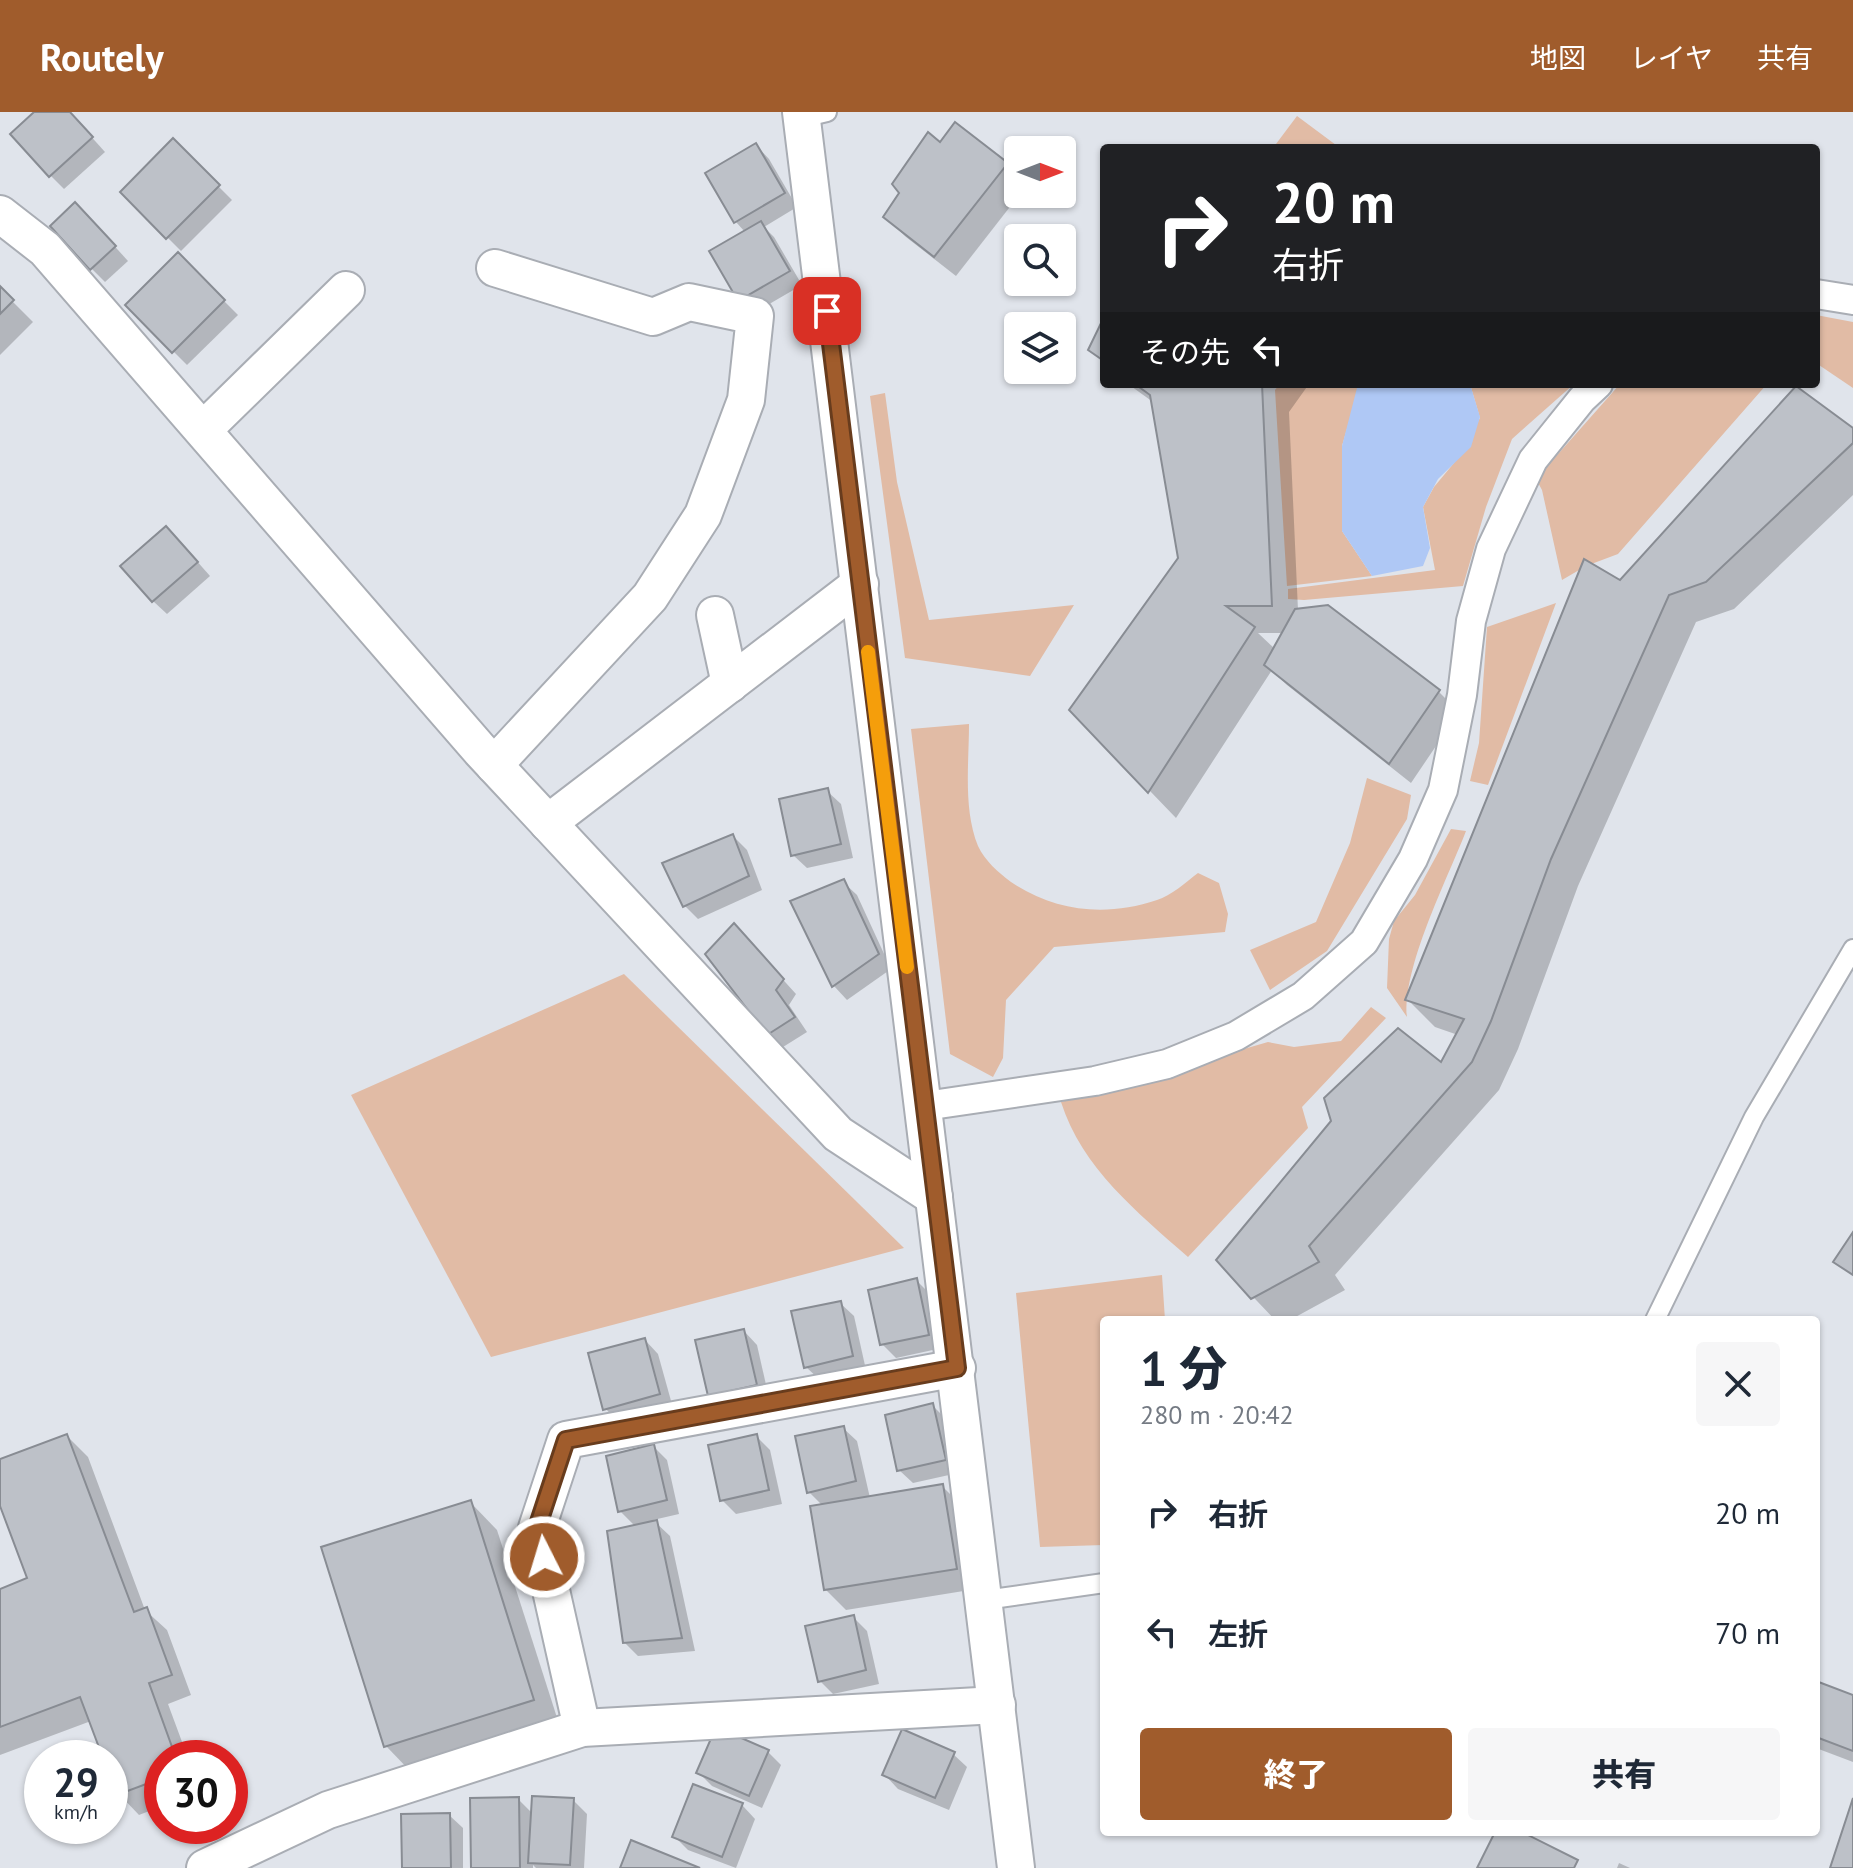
<!DOCTYPE html>
<html lang="ja">
<head>
<meta charset="utf-8">
<style>
  :root { --surface:#fff; --page:#f6f6f7; --text:#1f2937; --muted:#747a83; --accent:#a05c2c }
  body { margin:0; font-family:"PT Sans","Noto Sans JP",sans-serif; background:var(--page); color:var(--text); height:100vh; display:flex; flex-direction:column; font-size:30px; white-space:nowrap }
  * { box-sizing:border-box; margin:0 }
  p { font-size:26px; color:var(--muted) }
  .icon { flex:none; width:44px; height:44px; fill:none; stroke:currentColor; stroke-width:2; stroke-linecap:round; stroke-linejoin:round }
  .map { position:relative; flex:1; overflow:hidden }
  .drawer { position:absolute; left:1100px; top:1204px; width:720px; height:520px; display:flex; flex-direction:column; background:var(--surface); border-radius:8px; box-shadow:0 2px 6px #0004 }
  .drawer>* { flex:none }
  .top-card { position:absolute; left:1100px; top:32px; width:720px; height:244px; border-radius:8px; box-shadow:0 2px 6px #0004; background:#202124; color:#fff; overflow:hidden }
  .needle { width:52px; rotate:90deg }
  .controls { position:absolute; left:1004px; top:24px; display:grid; gap:16px }
  .controls a { display:grid; place-items:center; width:72px; height:72px; border-radius:8px; background:var(--surface); box-shadow:0 2px 6px #0004; font-size:40px }
  .speed { position:absolute; left:24px; top:1628px; display:flex; gap:16px; font-size:40px; font-weight:700; text-align:center }
  .speed>* { display:grid; place-content:center; width:104px; height:104px; border-radius:50%; background:var(--surface); box-shadow:0 2px 6px #0004; line-height:1 }
  .speed small { font-size:20px; font-weight:400 }
  .speed .limit { border:12px solid #d22; background:#fff; color:#111 }
  .pin { position:absolute; display:grid; place-items:center; width:68px; height:68px; color:#fff; margin:-34px; border-radius:16px; box-shadow:0 4px 12px #0006 }
  .me { position:absolute; width:88px; margin:-44px; rotate:355deg; stroke-linejoin:round; filter:drop-shadow(0 0 6px #0008) }
  .turn { display:flex; align-items:center; gap:28px; height:168px; padding:0 40px; font-size:36px }
  .turn .icon { width:104px; height:104px; stroke-width:2.5 }
  .turn b { display:block; font-size:56px; line-height:68px }
  .then { display:flex; align-items:center; height:76px; padding:0 40px; background:#0003; gap:16px; font-size:30px }
  .round { display:grid; place-items:center; flex:none; width:84px; height:84px; border-radius:8px; background:var(--page) }
  .overview { display:flex; align-items:center; justify-content:space-between; height:136px; padding:0 40px }
  h1 { font-size:48px; font-weight:800; line-height:60px }
  .cta { display:flex; gap:16px; margin-top:auto; padding:16px 40px }
  .cta a { flex:1; height:92px; border-radius:8px; background:var(--accent); color:#fff; font-size:32px; font-weight:800; line-height:92px; text-align:center }
  .cta a+a { background:var(--page); color:var(--text) }
  ul { padding:0; list-style:none }
  li { display:flex; align-items:center; gap:24px; height:120px; padding:0 40px }
  li div { flex:1 }
  li b { display:block; font-size:30px }
  li em { font-style:normal }
  header { display:flex; align-items:center; gap:48px; box-sizing:border-box; height:112px; padding:0 40px; background:var(--accent); color:#fff }
  header strong { font-size:38px }
  nav { display:flex; gap:44px; margin-inline-start:auto; font-size:28px }
  .map>svg:first-child { display:block }
</style>
</head>
<body>
<header>
<strong>Routely</strong>
<nav><a>地図</a><a>レイヤ</a><a>共有</a></nav>
</header>
<div class="map">
<svg width="1853" height="1756" viewBox="0 0 1853 1756">
  <rect width="100%" height="100%" fill="#e0e4eb"/>
  <g fill="#e1bba5">
    <polygon points="1297,4 1340,36 1273,36"/>
    <polygon points="1816,203 1853,210 1853,276 1816,251"/>
    <polygon points="1280,272 1360,272 1342,334 1342,419 1372,464 1287,474 1275,278"/>
    <polygon points="1470,272 1574,272 1512,327 1486,395 1463,474 1304,488 1288,487 1288,477 1435,458 1423,395 1434,375 1454,351 1480,306"/>
    <polygon points="1620,272 1767,272 1618,442 1586,454 1562,468 1542,378 1536,367"/>
    <polygon points="885,281 897,370 929,508 1074,493 1030,564 905,546 870,284"/>
    <polygon points="1556,491 1488,673 1470,669 1479,631 1487,515"/>
    <path d="M969,612C969,651 963,697 978,734C985,749 998,760 1011,770C1056,800 1106,805 1157,788C1171,784 1186,770 1198,761L1219,771L1228,802L1225,820L1054,835L1006,888L1003,946L993,965L950,942L911,617Z"/>
    <polygon points="1367,666 1411,683 1407,707 1327,839 1270,878 1250,838 1316,810 1350,731"/>
    <path d="M1451,717L1466,719C1447,768 1402,856 1407,905L1387,876L1389,827L1394,809L1415,783Z"/>
    <polygon points="624,862 904,1136 491,1245 351,983"/>
    <path d="M1371,895L1386,906L1302,995L1308,1016L1188,1145C1137,1100 1082,1056 1061,990L1268,930L1294,935L1341,929Z"/>
    <polygon points="1162,1163 1165,1208 1104,1208 1104,1433 1040,1435 1016,1181"/>
  </g>
  <polygon fill="#afc8f5" points="1358,272 1470,272 1480,305 1471,335 1438,367 1423,395 1430,436 1423,454 1372,464 1342,419 1342,334"/>
  <g fill="#0003" fill-rule="evenodd">
    <polygon points="37,0 69,0 105,40 64,77 50,63"/>
    <polygon points="173,29 232,88 181,139 122,80"/>
    <polygon points="941,32 1006,52 1018,64 1020,82 956,164 906,125 885,105"/>
    <polygon points="756,33 769,47 797,95 764,115 774,125 802,173 754,201 740,187 745,120 736,110"/>
    <polygon points="89,106 128,149 105,170 91,156"/>
    <polygon points="178,143 238,203 187,253 127,193"/>
    <polygon points="0,177 33,210 0,243"/>
    <path d="M1128,272H1309L1289,300L1298,498L1439,580L1459,600L1411,671L1287,573L1272,558L1176,706L1072,598L1180,446L1153,290ZM1258,521H1284L1275,537Z"/>
    <polygon points="1853,319 1853,383 1734,497 1696,510 1578,774 1518,937 1499,978 1335,1163 1345,1178 1290,1208 1275,1208 1218,1148 1441,953 1458,923 1435,915 1408,888 1621,470"/>
    <polygon points="180,430 210,464 167,502 153,489"/>
    <polygon points="827,679 841,692 853,746 807,756 793,743"/>
    <polygon points="733,724 747,738 762,778 698,807 685,794"/>
    <polygon points="843,770 857,783 891,857 847,888 834,874 793,790"/>
    <polygon points="747,828 796,882 789,893 807,920 783,935 769,922"/>
    <polygon points="916,1168 930,1182 942,1236 896,1246 882,1232"/>
    <polygon points="840,1191 854,1204 866,1258 820,1268 806,1255"/>
    <polygon points="744,1219 757,1233 769,1286 710,1283"/>
    <polygon points="645,1228 658,1242 673,1296 618,1310 605,1296"/>
    <polygon points="933,1294 946,1307 958,1361 913,1371 899,1358"/>
    <polygon points="843,1316 857,1329 870,1386 943,1375 963,1395 976,1477 846,1498 825,1477 823,1394 809,1380"/>
    <polygon points="67,1324 88,1345 145,1498 167,1518 191,1583 168,1592 188,1646 162,1646 162,1694 139,1703 119,1682 110,1659 110,1646 105,1646 91,1609 0,1643 0,1479 30,1468 0,1388 0,1349"/>
    <polygon points="756,1324 770,1338 782,1392 736,1402 722,1388"/>
    <polygon points="653,1334 667,1348 679,1402 653,1408 670,1424 695,1539 638,1544 624,1530 636,1415 620,1399"/>
    <polygon points="470,1390 497,1418 560,1615 413,1662 386,1634 324,1437"/>
    <polygon points="853,1505 867,1519 879,1572 833,1582 820,1569"/>
    <polygon points="1816,1571 1853,1585 1853,1650 1816,1636"/>
    <polygon points="768,1640 781,1653 762,1696 712,1674 699,1661"/>
    <polygon points="953,1642 967,1655 949,1698 898,1677 885,1663"/>
    <polygon points="518,1687 533,1702 573,1688 587,1702 584,1756 536,1756 533,1753 533,1756 474,1756"/>
    <polygon points="742,1693 755,1707 736,1756 688,1738 674,1724"/>
    <polygon points="449,1703 463,1716 463,1756 404,1756"/>
    <polygon points="1619,1751 1630,1756 1617,1756"/>
  </g>
  <g fill="#bdc1c8" stroke="#888c93" stroke-width="2">
    <polygon points="34,0 70,0 93,25 49,65 10,22"/>
    <polygon points="955,10 1008,51 934,145 883,105 899,81 892,72 928,20 940,30"/>
    <polygon points="173,26 220,73 166,127 120,80"/>
    <polygon points="756,31 785,81 734,111 705,61"/>
    <polygon points="75,90 116,134 90,158 50,114"/>
    <polygon points="761,109 790,159 738,189 709,139"/>
    <polygon points="178,140 225,188 172,241 125,193"/>
    <polygon points="0,174 14,188 0,202"/>
    <polygon points="1104,205 1104,249 1088,238"/>
    <polygon points="1135,272 1262,272 1272,494 1226,494 1255,515 1148,681 1069,598 1178,446 1150,283"/>
    <polygon points="1796,274 1853,316 1853,331 1706,470 1669,483 1551,747 1491,909 1472,950 1309,1134 1319,1150 1251,1187 1216,1148 1331,1009 1324,986 1398,916 1441,950 1464,907 1405,888 1584,447 1620,468"/>
    <polygon points="166,414 198,450 152,490 120,454"/>
    <polygon points="1328,493 1440,578 1389,652 1264,553 1295,497"/>
    <polygon points="828,676 841,732 791,744 779,687"/>
    <polygon points="733,722 749,764 683,795 662,751"/>
    <polygon points="844,767 879,842 832,875 790,789"/>
    <polygon points="734,811 784,867 776,878 795,905 767,923 705,842"/>
    <polygon points="1853,1120 1853,1163 1833,1150"/>
    <polygon points="917,1166 929,1223 880,1233 868,1178"/>
    <polygon points="841,1189 853,1244 804,1256 791,1199"/>
    <polygon points="744,1217 757,1273 708,1284 695,1228"/>
    <polygon points="645,1226 660,1282 603,1298 588,1241"/>
    <polygon points="933,1291 946,1348 897,1359 885,1303"/>
    <polygon points="844,1314 856,1369 807,1381 795,1324"/>
    <polygon points="67,1322 134,1500 147,1495 172,1563 149,1571 176,1646 162,1646 162,1666 117,1683 110,1664 110,1646 103,1646 80,1585 0,1615 0,1477 27,1466 0,1394 0,1347"/>
    <polygon points="757,1322 769,1378 720,1389 708,1333"/>
    <polygon points="654,1332 667,1388 618,1400 606,1344"/>
    <polygon points="943,1372 957,1457 824,1478 810,1394"/>
    <polygon points="471,1388 534,1588 384,1635 321,1435"/>
    <polygon points="657,1408 682,1526 623,1531 607,1419"/>
    <polygon points="854,1503 866,1558 818,1570 805,1514"/>
    <polygon points="1816,1569 1853,1583 1853,1639 1816,1625"/>
    <polygon points="716,1615 769,1638 749,1684 696,1661"/>
    <polygon points="902,1617 955,1640 935,1686 882,1663"/>
    <polygon points="693,1672 743,1691 722,1745 672,1725"/>
    <polygon points="532,1684 574,1686 570,1753 528,1751"/>
    <polygon points="519,1685 520,1756 471,1756 470,1686"/>
    <polygon points="1853,1686 1853,1756 1830,1756"/>
    <polygon points="450,1701 451,1756 402,1756 401,1702"/>
    <polygon points="1495,1720 1522,1720 1578,1748 1574,1756 1477,1756"/>
    <polygon points="631,1728 700,1756 620,1756"/>
  </g>
  <g fill="none" stroke-linecap="round" stroke-linejoin="round">
    <defs>
      <g id="service">
        <polyline points="802,6 827,0"/>
        <polyline points="1655,1208 1754,1005 1853,837"/>
        <polyline points="985,1488 1104,1471"/>
      </g>
      <g id="pedestrian">
        <polyline points="1816,182 1853,188"/>
        <polyline points="925,994 1095,969 1167,952 1236,924 1303,884 1364,830 1413,747 1443,678 1462,583 1471,509 1491,437 1533,348 1582,287 1598,272"/>
      </g>
      <g id="minor">
        <polyline points="801,0 1016,1756"/>
        <polyline points="0,102 45,137 480,638 838,1022 934,1085"/>
        <polyline points="203,318 346,178"/>
        <polyline points="715,503 730,572"/>
        <polyline points="494,653 650,485 703,403 746,288 755,204 689,190 653,205 495,156"/>
        <polyline points="548,711 860,472"/>
        <polyline points="582,1616 537,1416 566,1328 957,1256"/>
        <polyline points="205,1756 328,1698 582,1616 997,1593"/>
      </g>
    </defs>
    <use href="#service" stroke="#a9adb4" stroke-width="22"/>
    <use href="#pedestrian" stroke="#a9adb4" stroke-width="32"/>
    <use href="#minor" stroke="#a9adb4" stroke-width="40"/>
    <use href="#service" stroke="#fff" stroke-width="18"/>
    <use href="#pedestrian" stroke="#fff" stroke-width="28"/>
    <use href="#minor" stroke="#fff" stroke-width="36"/>
  </g>
  <g fill="none" stroke-linecap="round" stroke-linejoin="round">
    <defs>
      <polyline id="route" points="544,1445 537,1416 566,1328 957,1256 827,199"/>
    </defs>
    <use href="#route" stroke="#683c1d" stroke-width="20"/>
    <use href="#route" stroke="#a05c2c" stroke-width="14"/>
    <polyline stroke="#f59e0b" stroke-width="14" points="868,540 907,855"/>
  </g>
</svg>
<div class="controls">
<a><svg class="needle" viewBox="-14 -14 28 28"><path d="M0-13l5 13h-10z" fill="#e53935"/><path d="M0 13l5-13h-10z" fill="#747a83"/></svg></a>
<a><svg class="icon" aria-label="search" viewBox="0 0 24 24"><circle cx="10" cy="10" r="6"/><path d="M15 15l6 6"/></svg></a>
<a><svg class="icon" aria-label="layers" viewBox="0 0 24 24"><path d="M12 4l9 5-9 5-9-5zM3 14l9 5 9-5"/></svg></a>
</div>
<div class="speed"><div>29<small>km/h</small></div><div class="limit">30</div></div>
<div class="pin" style="left:827px;top:199px;background:#d93025"><svg class="icon" aria-label="arrive" viewBox="0 0 24 24"><path d="M6 21V4h12l-3 4 3 4H6"/></svg></div>
<svg class="me" style="left:544px;top:1445px" viewBox="-20 -20 40 40"><circle r="17" fill="#a05c2c" stroke="#fff" stroke-width="3"/><path d="M0-11L8 9 0 5-8 9z" fill="#fff"/></svg>
<div class="top-card">
<div class="turn"><svg class="icon" aria-label="right" viewBox="0 0 24 24"><path d="M7 20v-9h11M14 6l5 5-5 5"/></svg><div><b>20 m</b>右折</div></div>
<div class="then">その先<svg class="icon" aria-label="left" viewBox="0 0 24 24"><path d="M17 20v-9H6M10 6l-5 5 5 5"/></svg></div>
</div>
<section class="drawer">
<div class="overview"><div><h1>1 分</h1><p>280 m · 20:42</p></div><a class="round"><svg class="icon" aria-label="close" viewBox="0 0 24 24"><path d="M6 6l12 12M18 6L6 18"/></svg></a></div>
<ul>
<li><svg class="icon" aria-label="right" viewBox="0 0 24 24"><path d="M7 20v-9h11M14 6l5 5-5 5"/></svg><div><b>右折</b></div><em>20 m</em></li>
<li><svg class="icon" aria-label="left" viewBox="0 0 24 24"><path d="M17 20v-9H6M10 6l-5 5 5 5"/></svg><div><b>左折</b></div><em>70 m</em></li>
</ul>
<div class="cta"><a>終了</a><a>共有</a></div>
</section>
</div>
</body>
</html>
